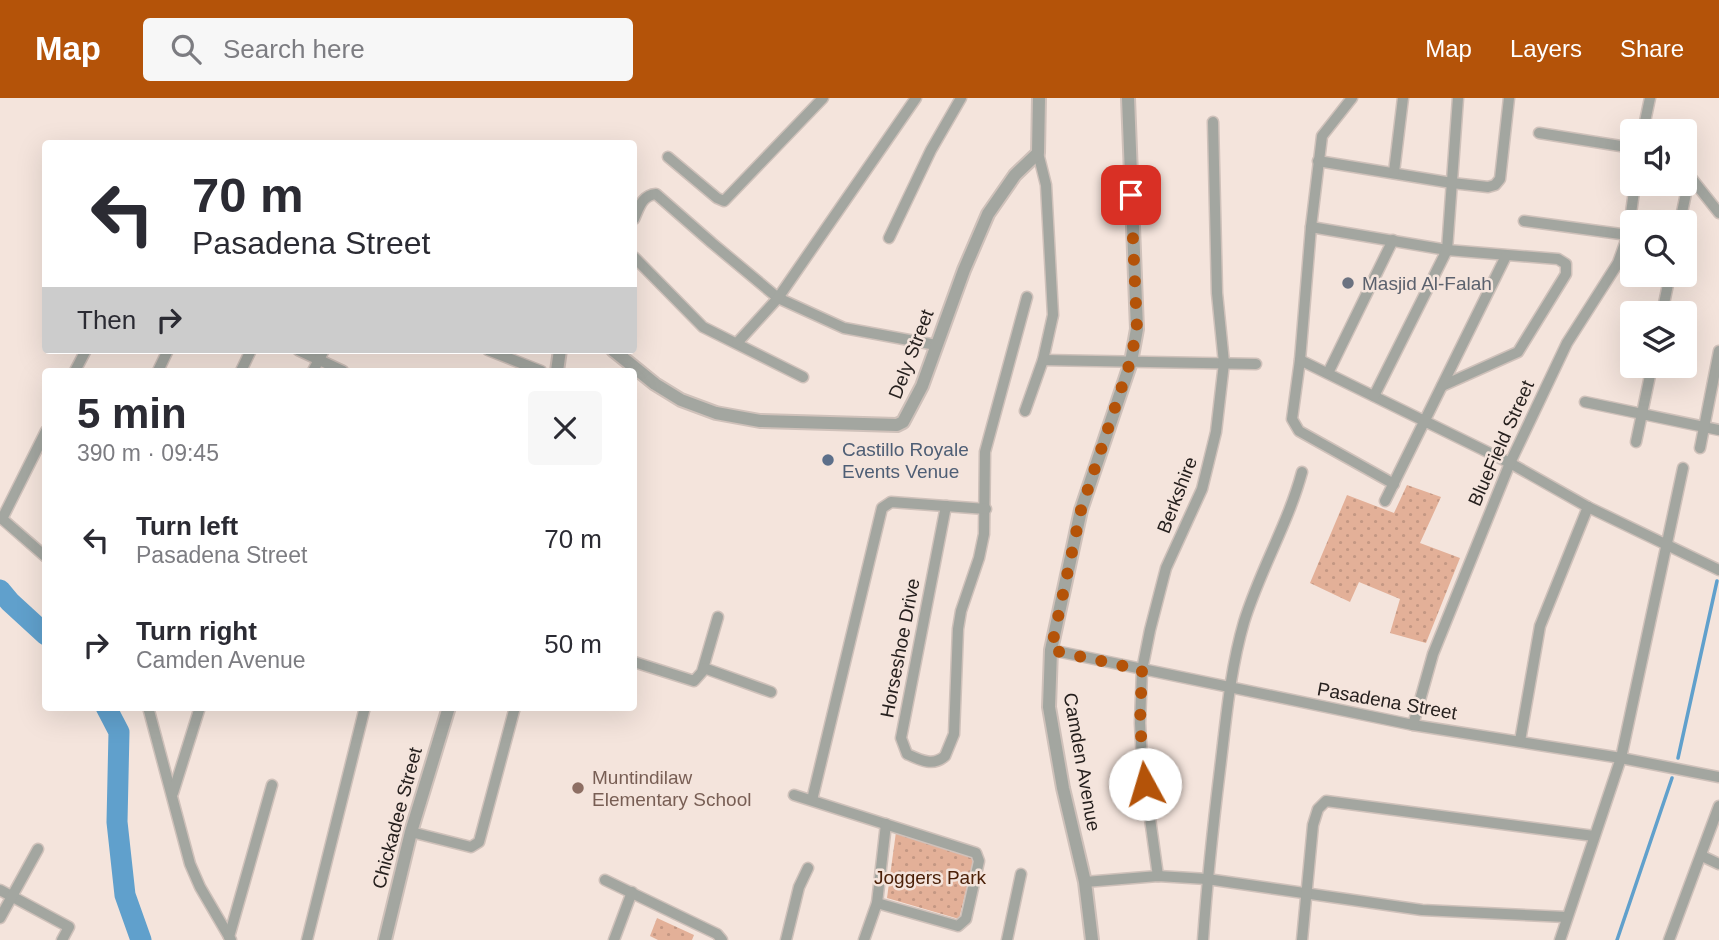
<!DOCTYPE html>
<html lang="en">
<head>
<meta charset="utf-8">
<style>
  :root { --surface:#fff; --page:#f7f7f7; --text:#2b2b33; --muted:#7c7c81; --accent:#b45309 }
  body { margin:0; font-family:Arial,sans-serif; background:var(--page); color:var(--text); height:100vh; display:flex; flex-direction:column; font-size:26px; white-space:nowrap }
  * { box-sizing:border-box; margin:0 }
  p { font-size:23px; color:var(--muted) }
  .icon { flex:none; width:38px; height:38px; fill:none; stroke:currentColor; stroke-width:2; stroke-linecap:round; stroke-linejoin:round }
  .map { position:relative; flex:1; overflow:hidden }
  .drawer { position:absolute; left:42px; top:270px; width:595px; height:343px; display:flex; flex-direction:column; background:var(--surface); border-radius:7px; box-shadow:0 7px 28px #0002 }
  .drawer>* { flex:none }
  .hud { position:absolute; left:42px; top:42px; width:595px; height:214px; border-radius:7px; box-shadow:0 7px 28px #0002; background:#fff; color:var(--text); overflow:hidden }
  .buttons { position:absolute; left:1620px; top:21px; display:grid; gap:14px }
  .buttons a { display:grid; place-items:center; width:77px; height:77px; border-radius:7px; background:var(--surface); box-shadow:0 7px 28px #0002; font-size:35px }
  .pin { position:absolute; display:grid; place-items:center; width:60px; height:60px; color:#fff; margin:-30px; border-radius:14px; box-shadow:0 4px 10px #0006 }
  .me { position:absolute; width:77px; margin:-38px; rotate:354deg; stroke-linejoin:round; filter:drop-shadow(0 0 5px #0008) }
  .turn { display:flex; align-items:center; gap:24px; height:147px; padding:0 35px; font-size:32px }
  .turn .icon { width:91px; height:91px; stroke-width:2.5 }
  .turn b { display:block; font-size:49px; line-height:60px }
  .then { display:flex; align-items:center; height:66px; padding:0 35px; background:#0003; gap:14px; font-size:26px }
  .round { display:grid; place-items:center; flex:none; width:74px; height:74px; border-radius:7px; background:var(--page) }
  .summary { display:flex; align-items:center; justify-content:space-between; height:119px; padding:0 35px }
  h1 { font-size:42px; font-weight:800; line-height:52px }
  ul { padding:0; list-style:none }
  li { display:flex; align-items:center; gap:21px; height:105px; padding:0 35px }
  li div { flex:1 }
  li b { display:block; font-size:26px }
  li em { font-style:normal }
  header { display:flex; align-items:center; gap:42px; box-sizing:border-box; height:98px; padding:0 35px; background:var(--accent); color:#fff }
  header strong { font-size:33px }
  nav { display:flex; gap:38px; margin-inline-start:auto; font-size:24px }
  .search { width:490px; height:63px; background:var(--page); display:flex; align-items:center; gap:18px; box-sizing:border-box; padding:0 24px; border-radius:7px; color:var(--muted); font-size:26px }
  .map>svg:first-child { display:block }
</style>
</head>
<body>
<header>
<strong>Map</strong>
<div class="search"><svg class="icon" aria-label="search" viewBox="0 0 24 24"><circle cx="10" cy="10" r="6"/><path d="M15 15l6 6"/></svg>Search here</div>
<nav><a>Map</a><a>Layers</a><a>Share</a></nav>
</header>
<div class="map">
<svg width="1719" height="842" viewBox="0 0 1719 842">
  <defs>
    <pattern id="grass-dots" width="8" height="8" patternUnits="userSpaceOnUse" patternTransform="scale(1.75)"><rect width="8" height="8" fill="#e3b098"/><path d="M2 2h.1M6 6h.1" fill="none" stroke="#c39783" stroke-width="1.8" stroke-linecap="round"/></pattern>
  </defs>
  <rect width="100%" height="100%" fill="#f4e4dc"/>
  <g fill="url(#grass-dots)">
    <polygon points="1407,387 1441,399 1420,445 1460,460 1426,545 1390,535 1400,501 1359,484 1350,504 1310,485 1347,397 1394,415"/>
    <polygon points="896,734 974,760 959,821 887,800"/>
    <polygon points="657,820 694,837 692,842 658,842 650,838"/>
  </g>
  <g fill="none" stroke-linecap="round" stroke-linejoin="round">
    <g stroke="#60a0cc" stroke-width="3.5">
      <polyline points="1678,660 1717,483"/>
      <polyline points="1617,842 1672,680"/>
    </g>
    <g stroke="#60a0cc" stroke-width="21">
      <polyline points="0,492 10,504 46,537"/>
      <polyline points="106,609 119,634 117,724 125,797 141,842"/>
    </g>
    <defs>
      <g id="minor">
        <polyline points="1352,0 1322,38 1311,129 1300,262 1292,321 1299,333 1394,386"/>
        <polyline points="1643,33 1650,0"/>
        <polyline points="1539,35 1633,50"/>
        <polyline points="668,59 717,100 724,103 823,0"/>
        <polyline points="1318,63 1452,85 1488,89 1495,87 1500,81 1509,0"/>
        <polyline points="1685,72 1719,115"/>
        <polyline points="1394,74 1403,0"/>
        <path d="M634,121C639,110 642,97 656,96L712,145L778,200L844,230L936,247"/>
        <polyline points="1524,123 1628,137"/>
        <polyline points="1680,124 1690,76"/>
        <polyline points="1311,129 1447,152 1558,161 1566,166 1566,176 1518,254 1442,288"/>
        <polyline points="889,140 931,52 961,0"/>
        <polyline points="634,159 703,229 803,279"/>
        <polyline points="1662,215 1670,177"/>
        <polyline points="737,245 778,200 916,0"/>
        <polyline points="298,252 343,273"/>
        <polyline points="488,252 541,273"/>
        <polyline points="1043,262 1256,266"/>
        <polyline points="1300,262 1510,365 1588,409 1719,472"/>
        <polyline points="75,273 86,252"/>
        <polyline points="158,273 168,252"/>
        <polyline points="241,273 251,252"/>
        <polyline points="313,273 324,252"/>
        <polyline points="1328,275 1393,142"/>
        <polyline points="1374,298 1447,152 1458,0"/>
        <polyline points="1585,304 1719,332"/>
        <polyline points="1025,313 1043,262 1053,217 1046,87 1038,55"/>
        <polyline points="1636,344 1652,268"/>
        <polyline points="1700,350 1719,253"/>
        <polyline points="1385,403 1506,158"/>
        <path d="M946,408L901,640L907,656C920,662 933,669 945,658L954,636L958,531L961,513L979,460L984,436L985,354L1027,199"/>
        <polyline points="0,419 46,459"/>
        <polyline points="2,421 46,333"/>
        <polyline points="1051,552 1413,627 1621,660 1719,679"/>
        <polyline points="634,564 694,583 702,574 718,519"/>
        <polyline points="704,570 771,594"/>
        <polyline points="148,609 190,766 200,789 231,842"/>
        <polyline points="1413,627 1433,556 1510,365 1567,245 1618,165 1628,137 1635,86"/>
        <polyline points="1520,643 1540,528 1588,409"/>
        <polyline points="173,695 200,609"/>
        <polyline points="794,697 976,755 979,763 966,821 958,828 877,805"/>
        <polyline points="812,702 882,410 891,404 986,411"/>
        <polyline points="411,734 471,749 479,744 515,609"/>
        <polyline points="1702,758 1719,766"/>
        <polyline points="1158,778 1142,663 1140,625 1142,572 1150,532 1166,470 1202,391 1216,334 1224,265 1217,195 1213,24"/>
        <polyline points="605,782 717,836 722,842"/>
        <polyline points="1085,784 1158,778 1207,781 1422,812 1566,819"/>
        <polyline points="0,792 69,829 62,842"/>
        <polyline points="0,820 38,751"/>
        <polyline points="229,839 272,687"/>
        <polyline points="307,842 365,609"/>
        <polyline points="614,842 632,794"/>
        <polyline points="786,842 799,789 808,770"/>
        <polyline points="864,842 877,805 886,726"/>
        <polyline points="1007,842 1021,776"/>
        <path d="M1203,842C1207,785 1213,728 1220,671C1226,622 1230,572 1244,524C1260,472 1288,426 1302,374"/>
        <polyline points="1302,842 1313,727 1318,711 1326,703 1594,738"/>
        <polyline points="1560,842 1621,660 1683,370"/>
        <polyline points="1669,842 1719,708"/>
      </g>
      <g id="tertiary">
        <polyline points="613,252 655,286 681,302 716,315 760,323 897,327 903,324 922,288 964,172 988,116 1015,77 1038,55 1039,0"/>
        <polyline points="557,273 560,252"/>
        <polyline points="385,842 411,734 449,609"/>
        <polyline points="1092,842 1085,784 1063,690 1049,609 1051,552 1081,412 1131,264 1137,231 1128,0"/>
      </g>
    </defs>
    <use href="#minor" stroke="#cfc1ba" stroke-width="13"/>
    <use href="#tertiary" stroke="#cfc1ba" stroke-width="16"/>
    <use href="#minor" stroke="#a3a6a0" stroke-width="10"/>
    <use href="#tertiary" stroke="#a3a6a0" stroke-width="12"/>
  </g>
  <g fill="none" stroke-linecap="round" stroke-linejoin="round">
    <polyline stroke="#b45309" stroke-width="12" stroke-dasharray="0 21.6" points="1131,97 1137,231 1130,264 1081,412 1051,552 1142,572 1140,625 1145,686"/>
  </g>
  <circle fill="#6b7280" stroke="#f4e4dc" stroke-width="2.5" cx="1348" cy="185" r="7"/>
  <circle fill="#5c6f8a" stroke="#f4e4dc" stroke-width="2.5" cx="828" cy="362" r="7"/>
  <circle fill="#8d6e63" stroke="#f4e4dc" stroke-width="2.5" cx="578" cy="690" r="7"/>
  <g text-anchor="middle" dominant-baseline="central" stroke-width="5" stroke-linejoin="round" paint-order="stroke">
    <g font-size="19" fill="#5b616d" stroke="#f4e4dc" text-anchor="start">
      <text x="1362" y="185">Masjid Al-Falah</text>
    </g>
    <g font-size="19" fill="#26201e" stroke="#f4e4dc">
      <text transform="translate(911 256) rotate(-69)">Dely Street</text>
      <text transform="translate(1501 345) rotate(-66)">BlueField Street</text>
      <text transform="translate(1177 397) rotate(-69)">Berkshire</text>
      <text transform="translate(900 550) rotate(-79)">Horseshoe Drive</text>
      <text transform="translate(1387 603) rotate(10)">Pasadena Street</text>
      <text transform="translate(1082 664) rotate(80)">Camden Avenue</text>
      <text transform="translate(397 720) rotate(-75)">Chickadee Street</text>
    </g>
    <g font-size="19" fill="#4e5e75" stroke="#f4e4dc" text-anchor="start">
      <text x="842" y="351">Castillo Royale<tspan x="842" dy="22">Events Venue</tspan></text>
    </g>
    <g font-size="19" fill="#785e54" stroke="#f4e4dc" text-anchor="start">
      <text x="592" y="679">Muntindilaw<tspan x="592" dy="22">Elementary School</tspan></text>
    </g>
    <g font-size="19" fill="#4b2008" stroke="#f4e4dc">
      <text x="930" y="779">Joggers Park</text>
    </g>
  </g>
</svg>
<div class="buttons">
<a><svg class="icon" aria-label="sound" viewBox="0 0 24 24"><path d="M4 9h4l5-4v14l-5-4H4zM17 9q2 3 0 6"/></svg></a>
<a><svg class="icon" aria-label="search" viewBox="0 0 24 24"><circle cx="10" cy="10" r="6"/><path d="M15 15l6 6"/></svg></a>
<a><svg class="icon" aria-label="layers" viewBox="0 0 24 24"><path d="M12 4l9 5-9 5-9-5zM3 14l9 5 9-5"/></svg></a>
</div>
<div class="pin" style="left:1131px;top:97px;background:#d93025"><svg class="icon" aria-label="arrive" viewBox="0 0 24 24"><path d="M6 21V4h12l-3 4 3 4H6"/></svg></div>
<svg class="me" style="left:1145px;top:686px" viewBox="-20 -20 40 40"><circle r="19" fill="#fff"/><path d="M0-13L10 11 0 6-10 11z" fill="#b45309"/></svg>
<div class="hud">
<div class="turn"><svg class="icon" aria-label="left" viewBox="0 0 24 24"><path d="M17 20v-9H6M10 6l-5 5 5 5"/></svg><div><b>70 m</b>Pasadena Street</div></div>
<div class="then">Then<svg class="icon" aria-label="right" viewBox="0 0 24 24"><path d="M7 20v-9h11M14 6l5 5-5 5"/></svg></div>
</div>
<section class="drawer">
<div class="summary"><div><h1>5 min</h1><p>390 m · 09:45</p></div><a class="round"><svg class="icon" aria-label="close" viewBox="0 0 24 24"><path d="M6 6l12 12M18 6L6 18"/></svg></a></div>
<ul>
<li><svg class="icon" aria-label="left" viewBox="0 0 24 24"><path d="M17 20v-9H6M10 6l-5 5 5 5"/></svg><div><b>Turn left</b><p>Pasadena Street</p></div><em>70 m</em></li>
<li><svg class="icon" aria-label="right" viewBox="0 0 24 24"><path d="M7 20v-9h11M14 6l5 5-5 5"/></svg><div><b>Turn right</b><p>Camden Avenue</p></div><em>50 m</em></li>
</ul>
</section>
</div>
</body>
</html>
